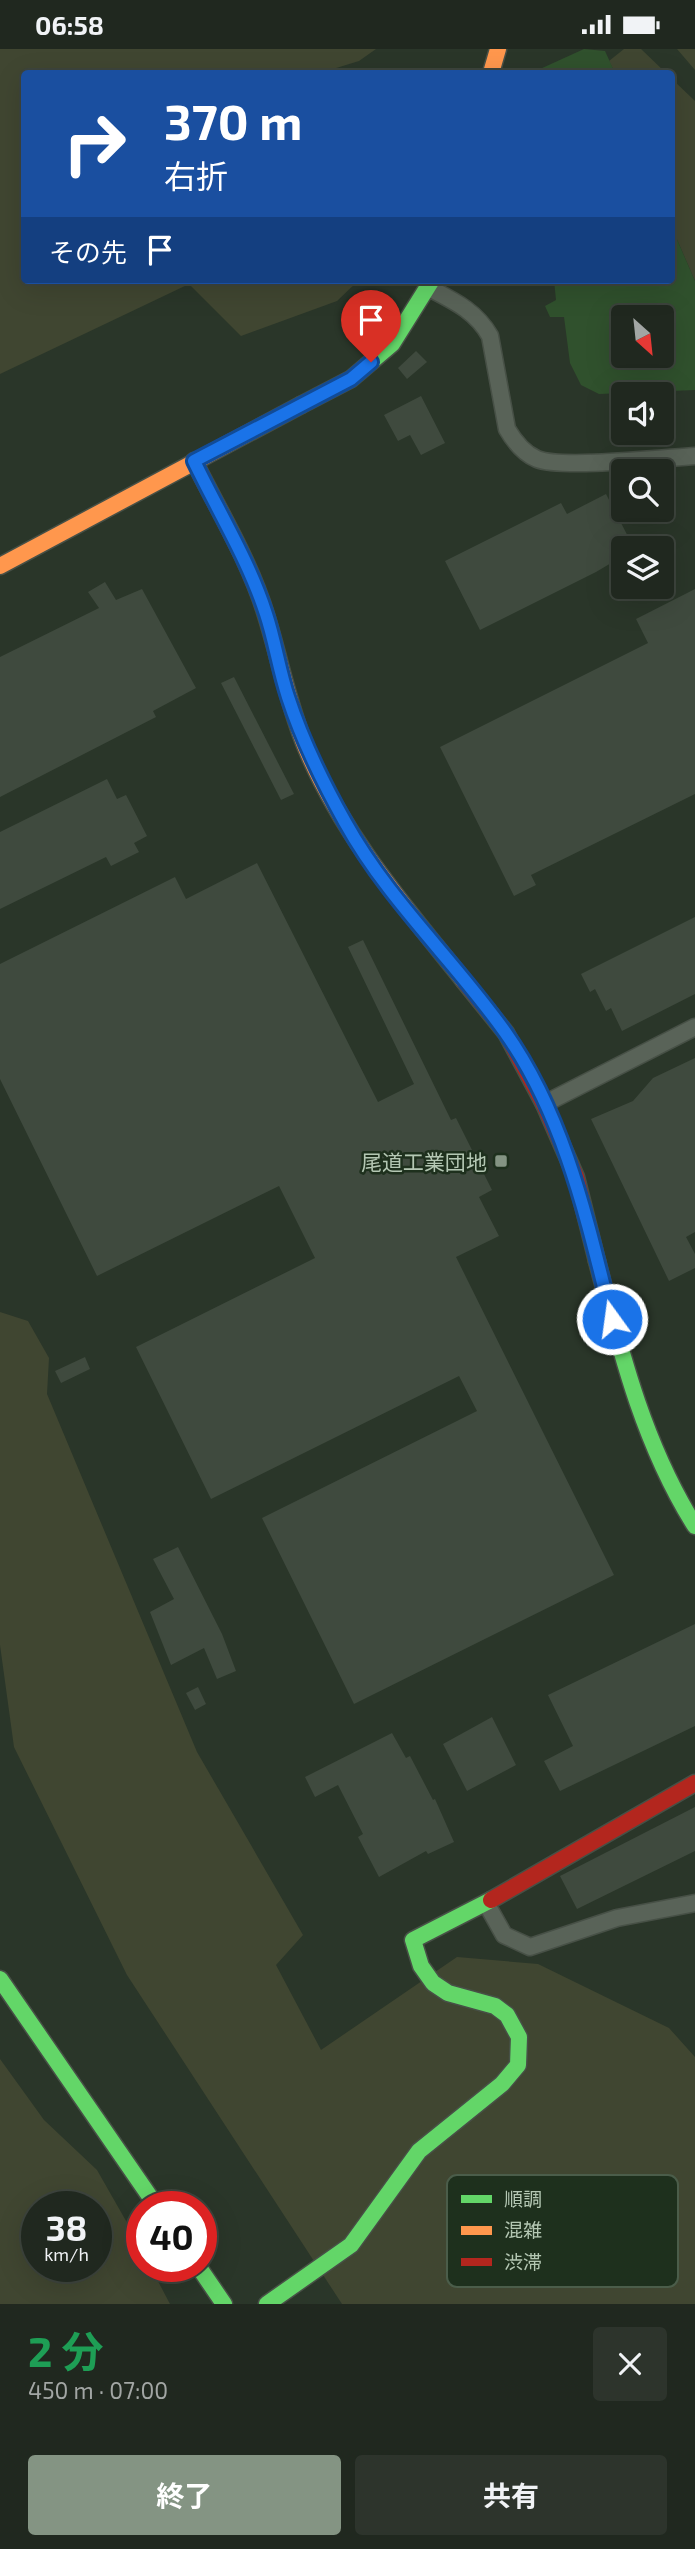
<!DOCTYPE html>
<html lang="ja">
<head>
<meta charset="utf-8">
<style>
  :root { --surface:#20281f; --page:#2d342c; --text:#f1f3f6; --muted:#a2a6a4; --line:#3d443d; --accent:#849483 }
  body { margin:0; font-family:"Exo 2","Noto Sans JP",sans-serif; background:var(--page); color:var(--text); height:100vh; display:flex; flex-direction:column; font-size:26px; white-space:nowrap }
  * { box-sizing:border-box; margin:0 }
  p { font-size:23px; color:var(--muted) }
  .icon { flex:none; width:38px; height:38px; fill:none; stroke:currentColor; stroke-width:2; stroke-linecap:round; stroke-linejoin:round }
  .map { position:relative; height:2255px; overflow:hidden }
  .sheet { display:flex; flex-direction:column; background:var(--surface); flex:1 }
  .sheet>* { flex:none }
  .hud { position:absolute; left:21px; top:21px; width:654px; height:214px; border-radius:7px; box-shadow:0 7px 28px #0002,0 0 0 2px var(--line); background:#1a4fa0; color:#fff; overflow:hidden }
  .needle { width:46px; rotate:153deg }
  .buttons { position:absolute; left:611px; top:256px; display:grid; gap:14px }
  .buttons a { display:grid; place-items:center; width:63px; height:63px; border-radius:7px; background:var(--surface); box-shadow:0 7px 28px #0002,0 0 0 2px var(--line); font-size:35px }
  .speed { position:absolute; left:21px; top:2142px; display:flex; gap:14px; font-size:35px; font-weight:700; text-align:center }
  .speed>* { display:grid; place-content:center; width:91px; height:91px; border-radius:50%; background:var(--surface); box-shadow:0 7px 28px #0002,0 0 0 2px var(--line); line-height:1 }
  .speed small { font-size:18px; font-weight:400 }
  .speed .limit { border:10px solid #d22; background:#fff; color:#111 }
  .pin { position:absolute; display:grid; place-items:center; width:60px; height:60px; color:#fff; margin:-72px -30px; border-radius:50% 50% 50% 0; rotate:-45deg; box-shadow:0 0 7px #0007 }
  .pin .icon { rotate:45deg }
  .me { position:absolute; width:77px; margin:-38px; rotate:346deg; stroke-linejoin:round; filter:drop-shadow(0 0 5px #0008) }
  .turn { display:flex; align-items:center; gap:24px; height:147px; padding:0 28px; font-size:32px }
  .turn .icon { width:91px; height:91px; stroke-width:2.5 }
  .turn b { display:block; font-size:49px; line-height:60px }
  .then { display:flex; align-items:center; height:66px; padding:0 28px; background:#0003; gap:14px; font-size:26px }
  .round { display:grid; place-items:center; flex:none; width:74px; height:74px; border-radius:7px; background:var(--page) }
  .head { display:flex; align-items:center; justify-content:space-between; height:119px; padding:0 28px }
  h1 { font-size:42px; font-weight:700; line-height:52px; color:#1e9e55 }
  .button { display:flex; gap:14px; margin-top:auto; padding:14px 28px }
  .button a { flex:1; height:80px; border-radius:7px; background:var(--accent); color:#fff; font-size:28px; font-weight:700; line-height:80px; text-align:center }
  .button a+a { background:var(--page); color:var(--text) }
  .status { display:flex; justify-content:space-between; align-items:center; height:49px; padding:0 35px; background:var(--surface); direction:ltr }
  .status svg { height:19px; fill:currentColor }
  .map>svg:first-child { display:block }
</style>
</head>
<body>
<div class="status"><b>06:58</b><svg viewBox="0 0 49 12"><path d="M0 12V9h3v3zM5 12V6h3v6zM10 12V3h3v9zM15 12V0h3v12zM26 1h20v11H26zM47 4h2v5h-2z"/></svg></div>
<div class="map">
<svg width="695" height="2255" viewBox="0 0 695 2255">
  <rect width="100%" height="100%" fill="#2a3629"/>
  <g fill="#404631" fill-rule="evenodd">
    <polygon points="0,0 376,0 359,12 320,24 24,24 24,231 359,231 337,252 241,287 189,235 0,325"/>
    <polygon points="624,0 641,0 666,24 615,24 609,12"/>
    <polygon points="677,0 695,0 695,21"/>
    <polygon points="672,30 695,52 695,232 672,179"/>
    <polygon points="0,1263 28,1272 49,1309 47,1345 197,1703 303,1886 276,1916 321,2001 457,1908 538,1915 669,1979 695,2008 695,2255 342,2255 127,1926 14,1698 0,1596"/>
    <path d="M0,2010L44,2071L97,2121L142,2200V2217H150L170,2255H0ZM37,2158H96V2217H37Z"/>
  </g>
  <g fill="#30512d" fill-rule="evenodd">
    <polygon points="584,0 605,2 615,24 540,24 540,20"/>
    <path d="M672,179L695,232V341L599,345L581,336L570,314L564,268H550L545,257L556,251L554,231H672ZM623,268H662V306H623Z"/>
  </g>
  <g fill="#3f4a3e">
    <polygon points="416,302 427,313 407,330 398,319"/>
    <polygon points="421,347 445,394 421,406 410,386 398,392 384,366"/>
    <polygon points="606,445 634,499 623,499 623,507 596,523 480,581 445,512 561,454 567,465"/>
    <polygon points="105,533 116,551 142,540 196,639 153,662 156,668 0,748 0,608 99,559 88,543"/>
    <polygon points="695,540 695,745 531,826 536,836 514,847 440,698 648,594 636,570"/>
    <polygon points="234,628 294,745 281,751 221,634"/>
    <polygon points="107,730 117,750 126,746 147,787 134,794 139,803 111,817 106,808 0,860 0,783"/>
    <polygon points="257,814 378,1053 414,1035 348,898 363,891 451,1071 456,1069 492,1141 479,1148 499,1187 456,1208 614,1526 354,1655 262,1469 477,1362 459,1327 211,1450 136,1298 315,1209 279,1137 97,1227 0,1030 0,915 175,828 186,850"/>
    <polygon points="695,868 695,945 622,982 611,959 606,962 595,940 590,943 581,925"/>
    <polygon points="695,1009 695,1183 686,1188 695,1205 695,1219 669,1232 591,1070 633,1052 653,1029"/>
    <polygon points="85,1308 90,1320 61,1334 55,1322"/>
    <polygon points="178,1498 222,1585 236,1622 217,1630 204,1599 171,1616 150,1563 174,1550 153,1510"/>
    <polygon points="695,1575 695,1677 560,1742 544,1712 573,1697 548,1646"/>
    <polygon points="198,1638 206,1655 195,1661 186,1644"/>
    <polygon points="492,1668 516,1716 467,1742 443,1695"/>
    <polygon points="392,1684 406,1709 410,1707 433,1751 435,1750 454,1793 428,1805 426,1802 379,1828 358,1788 363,1785 338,1736 315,1748 305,1728"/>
    <polygon points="695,1758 695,1802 577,1860 560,1827"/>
  </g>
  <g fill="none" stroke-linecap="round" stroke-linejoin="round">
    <defs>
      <g id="street">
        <path d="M429,239C454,252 476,262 490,287L507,380C514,392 523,404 537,410C561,420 663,409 695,407"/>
        <polyline points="544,1055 695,978"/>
        <polyline points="486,1854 504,1886 530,1898 617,1869 695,1854"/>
      </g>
      <g id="fast">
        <polyline points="301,356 351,330 392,295 432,231"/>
        <path d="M597,1212C621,1304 644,1396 695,1477"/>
        <polyline points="0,1930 157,2158"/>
        <polyline points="198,2217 224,2255"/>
        <polyline points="267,2255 351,2196 419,2102 502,2035 518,2016 519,1988 507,1966 495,1957 448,1944 433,1934 421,1917 413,1891 491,1851"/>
      </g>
      <g id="slow">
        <polyline points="491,24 498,0"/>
        <path d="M194,412C219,462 250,513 266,566C280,611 288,655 306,699C343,787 405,858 464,932"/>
        <polyline points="0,517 301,356"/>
      </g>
      <g id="jam">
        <polyline points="464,932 506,984 544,1055 576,1128 597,1212"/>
        <polyline points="491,1851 695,1734"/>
      </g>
    </defs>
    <use href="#street" stroke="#475046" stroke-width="19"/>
    <use href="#fast" stroke="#475046" stroke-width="19"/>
    <use href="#slow" stroke="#475046" stroke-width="19"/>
    <use href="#jam" stroke="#475046" stroke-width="19"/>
    <use href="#street" stroke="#596358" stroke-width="16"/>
    <use href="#fast" stroke="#63d668" stroke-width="16"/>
    <use href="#slow" stroke="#ff974d" stroke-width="16"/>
    <use href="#jam" stroke="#b3261e" stroke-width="16"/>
  </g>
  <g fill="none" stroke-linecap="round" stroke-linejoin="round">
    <defs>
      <path id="route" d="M371,313L351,330L194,412C218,462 249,512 266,565C275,592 279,621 288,648C302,691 322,732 345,773C388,851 454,911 505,983C565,1068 587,1171 612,1270"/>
    </defs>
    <use href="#route" stroke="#114b97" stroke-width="18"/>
    <use href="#route" stroke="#1a73e8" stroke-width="12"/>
  </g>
  <rect fill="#849483" stroke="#1e301d" stroke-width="2.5" x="494" y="1105" width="14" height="14" rx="3.5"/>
  <g text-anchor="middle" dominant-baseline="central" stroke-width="5" stroke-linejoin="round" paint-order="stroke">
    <g font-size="21" fill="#b4c7b3" stroke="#1e301d" text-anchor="end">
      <text x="487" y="1112">尾道工業団地</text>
    </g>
  </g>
  <rect x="447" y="2126" width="231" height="112" rx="10" fill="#1e301d" stroke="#4b5d4a" stroke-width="2"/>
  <rect x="461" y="2146" width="31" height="8" fill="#63d668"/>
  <rect x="461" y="2177" width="31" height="9" fill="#ff974d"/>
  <rect x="461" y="2209" width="31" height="8" fill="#b3261e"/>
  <g font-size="19" fill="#b4c7b3">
    <text x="504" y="2157">順調</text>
    <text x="504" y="2188">混雑</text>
    <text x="504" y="2220">渋滞</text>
  </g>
</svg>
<div class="buttons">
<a><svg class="needle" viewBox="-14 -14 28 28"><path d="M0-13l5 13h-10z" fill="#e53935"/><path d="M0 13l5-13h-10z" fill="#a2a6a4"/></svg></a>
<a><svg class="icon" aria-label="sound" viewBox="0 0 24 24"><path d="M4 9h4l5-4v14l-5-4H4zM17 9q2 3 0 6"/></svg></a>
<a><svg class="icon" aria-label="search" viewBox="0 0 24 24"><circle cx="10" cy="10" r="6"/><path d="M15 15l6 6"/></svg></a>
<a><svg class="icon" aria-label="layers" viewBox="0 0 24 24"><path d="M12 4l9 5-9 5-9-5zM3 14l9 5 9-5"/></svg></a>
</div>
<div class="speed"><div>38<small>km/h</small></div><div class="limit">40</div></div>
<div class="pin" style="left:371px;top:313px;background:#d93025"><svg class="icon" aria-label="arrive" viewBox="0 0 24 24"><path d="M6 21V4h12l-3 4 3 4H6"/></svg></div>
<svg class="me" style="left:612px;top:1270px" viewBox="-20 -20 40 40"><circle r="17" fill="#1a73e8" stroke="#fff" stroke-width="3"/><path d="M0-11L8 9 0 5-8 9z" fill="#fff"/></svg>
<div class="hud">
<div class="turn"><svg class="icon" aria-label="right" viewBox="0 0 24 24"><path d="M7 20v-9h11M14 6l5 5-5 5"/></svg><div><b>370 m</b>右折</div></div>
<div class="then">その先<svg class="icon" aria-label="arrive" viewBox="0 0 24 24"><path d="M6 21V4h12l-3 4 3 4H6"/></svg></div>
</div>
</div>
<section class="sheet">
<div class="head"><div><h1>2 分</h1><p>450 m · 07:00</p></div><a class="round"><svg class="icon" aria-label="close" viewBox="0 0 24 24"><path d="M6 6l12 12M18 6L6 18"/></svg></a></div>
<div class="button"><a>終了</a><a>共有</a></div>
</section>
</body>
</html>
